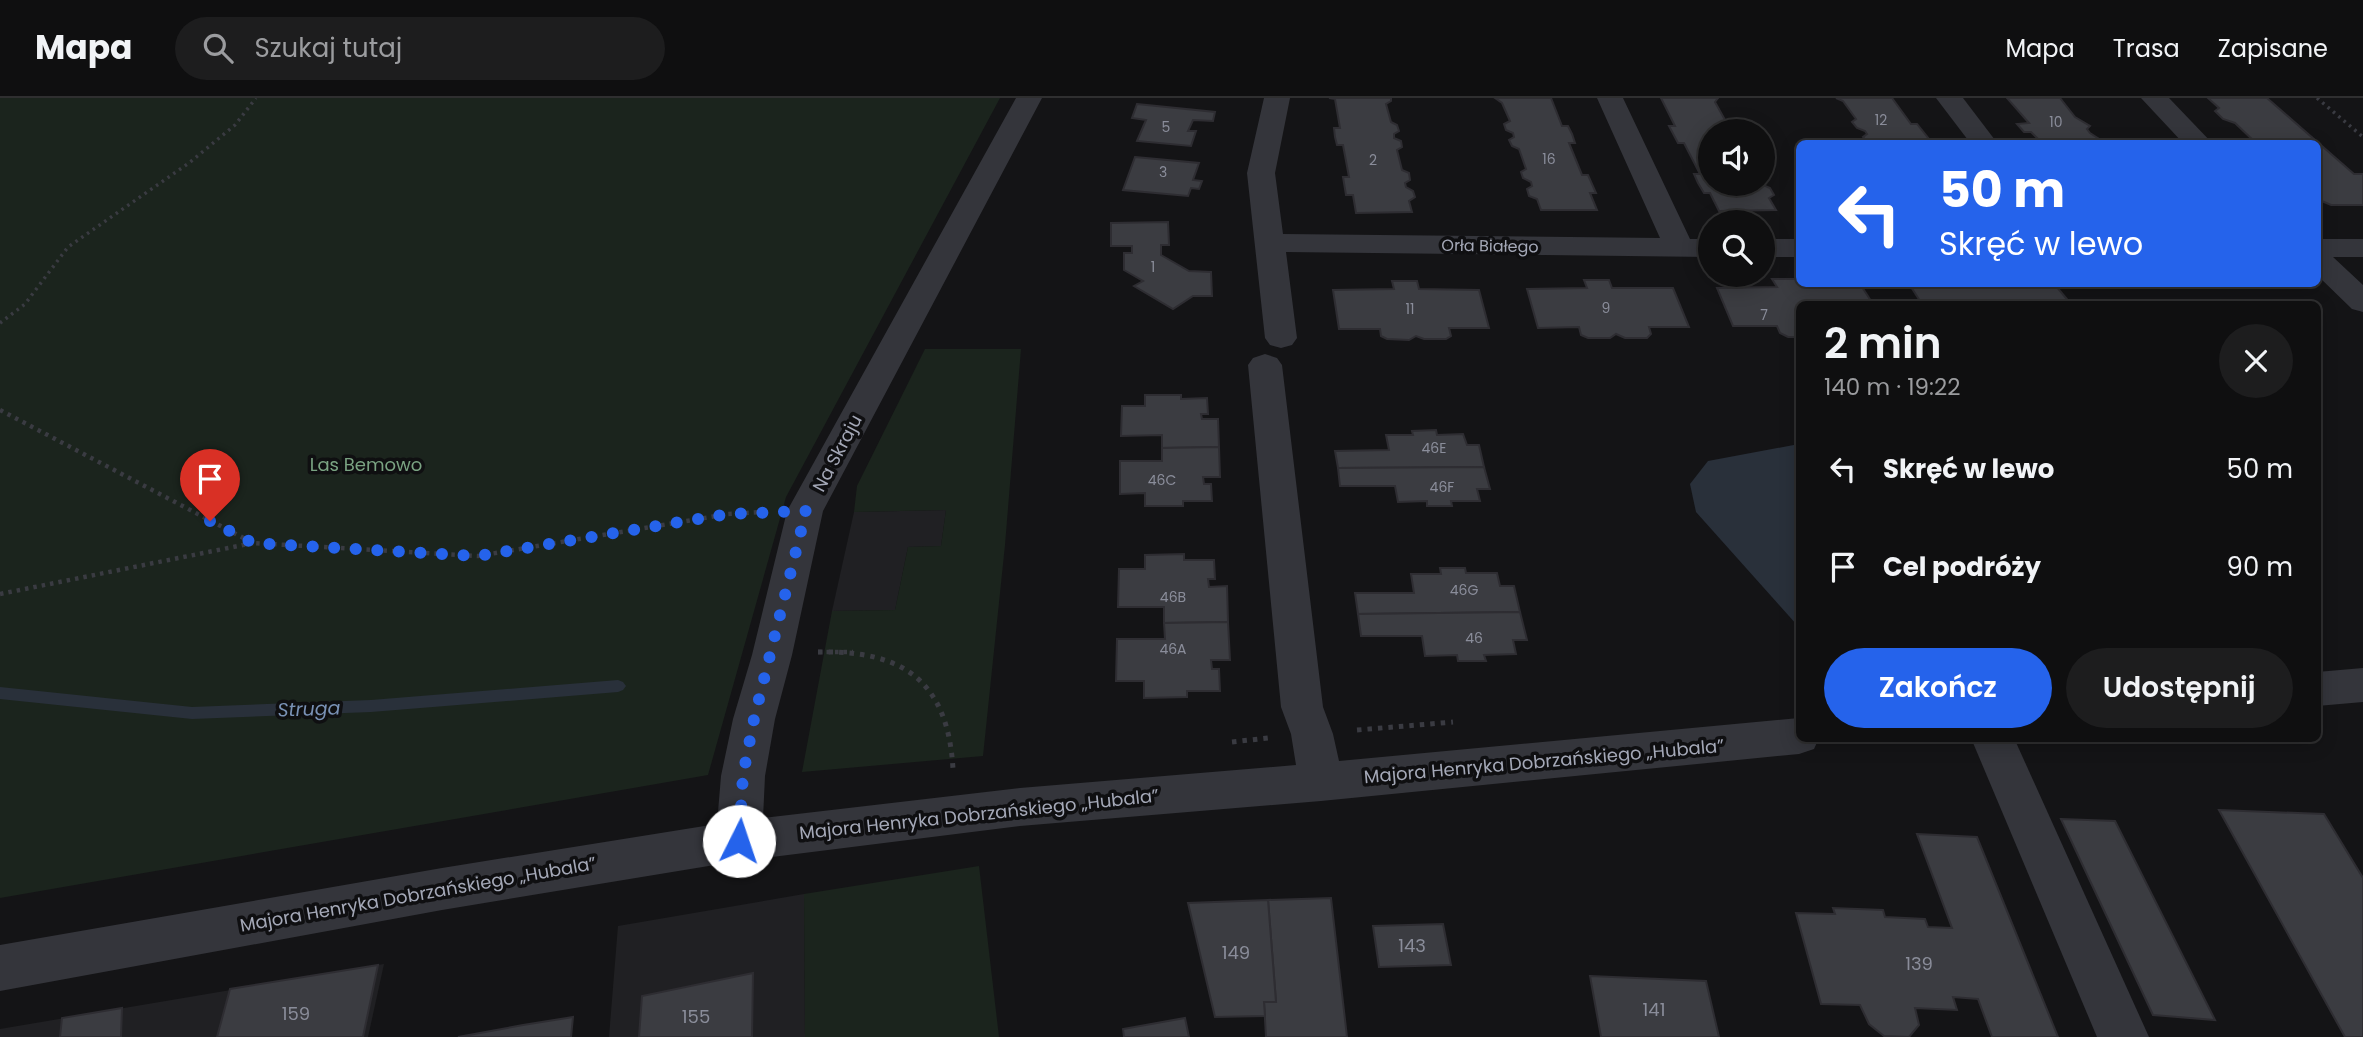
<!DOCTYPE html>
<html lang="pl">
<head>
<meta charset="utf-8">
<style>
  :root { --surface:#0f0f10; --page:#1d1d1e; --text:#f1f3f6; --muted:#9b9c9f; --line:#2f2f30; --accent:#2563eb }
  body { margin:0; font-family:Poppins,sans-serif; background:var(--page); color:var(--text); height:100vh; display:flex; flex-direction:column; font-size:26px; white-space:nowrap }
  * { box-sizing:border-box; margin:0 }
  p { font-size:23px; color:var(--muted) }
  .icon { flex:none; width:38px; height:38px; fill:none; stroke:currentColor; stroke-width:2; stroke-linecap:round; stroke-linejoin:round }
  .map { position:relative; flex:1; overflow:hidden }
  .side { position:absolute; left:1796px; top:203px; width:525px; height:441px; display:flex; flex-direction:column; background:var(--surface); border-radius:10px; box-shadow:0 4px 18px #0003,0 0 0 2px var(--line) }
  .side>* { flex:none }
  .top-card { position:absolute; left:1796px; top:42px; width:525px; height:147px; border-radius:10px; box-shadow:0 4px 18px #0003,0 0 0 2px var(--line); background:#2563eb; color:#fff; overflow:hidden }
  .fabs { position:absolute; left:1698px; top:21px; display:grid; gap:14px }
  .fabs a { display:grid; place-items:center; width:77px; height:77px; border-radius:50%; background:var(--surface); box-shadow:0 4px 18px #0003,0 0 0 2px var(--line); font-size:35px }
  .pin { position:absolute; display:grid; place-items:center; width:60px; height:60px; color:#fff; margin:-72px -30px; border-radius:50% 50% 50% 0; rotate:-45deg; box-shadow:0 0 7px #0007 }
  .pin .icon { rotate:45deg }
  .me { position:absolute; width:77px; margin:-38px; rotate:4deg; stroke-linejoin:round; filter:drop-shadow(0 0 5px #0008) }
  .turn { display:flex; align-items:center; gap:24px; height:147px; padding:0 28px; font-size:32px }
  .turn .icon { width:91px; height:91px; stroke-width:2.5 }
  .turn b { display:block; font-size:49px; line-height:60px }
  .round { display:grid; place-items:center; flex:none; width:74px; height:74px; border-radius:37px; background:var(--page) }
  .overview { display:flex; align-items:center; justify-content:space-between; height:119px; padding:0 28px }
  h1 { font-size:42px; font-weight:600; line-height:52px }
  .button { display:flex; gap:14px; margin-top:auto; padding:14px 28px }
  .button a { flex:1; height:80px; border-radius:42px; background:var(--accent); color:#fff; font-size:28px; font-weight:600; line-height:80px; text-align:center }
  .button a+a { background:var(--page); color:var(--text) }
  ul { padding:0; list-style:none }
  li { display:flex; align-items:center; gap:21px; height:98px; padding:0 28px }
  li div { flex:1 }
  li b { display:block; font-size:26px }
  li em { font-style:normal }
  header { display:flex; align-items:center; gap:42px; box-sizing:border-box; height:98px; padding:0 35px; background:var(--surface); border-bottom:2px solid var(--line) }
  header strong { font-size:33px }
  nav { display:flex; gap:38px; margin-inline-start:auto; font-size:24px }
  .search { width:490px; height:63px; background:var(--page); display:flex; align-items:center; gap:18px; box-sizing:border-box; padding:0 24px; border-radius:38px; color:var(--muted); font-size:26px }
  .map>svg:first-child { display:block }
</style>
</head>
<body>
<header>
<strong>Mapa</strong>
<div class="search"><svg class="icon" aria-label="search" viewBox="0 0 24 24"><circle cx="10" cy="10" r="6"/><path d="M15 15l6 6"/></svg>Szukaj tutaj</div>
<nav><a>Mapa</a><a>Trasa</a><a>Zapisane</a></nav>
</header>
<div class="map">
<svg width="2363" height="939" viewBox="0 0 2363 939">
  <rect width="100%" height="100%" fill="#141416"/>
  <g fill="#202023">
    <polygon points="946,412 941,448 908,449 895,512 832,513 854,414"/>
    <polygon points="804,796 805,939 609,939 618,828"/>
    <polygon points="384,866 368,939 0,939 0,931"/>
  </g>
  <g fill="#1b241d">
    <polygon points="0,0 1000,0 786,399 708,677 0,800"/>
    <polygon points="925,251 1021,251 1005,447 983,658 802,674 832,513 895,512 908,449 941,448 946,412 854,414 857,388"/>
    <polygon points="979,768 999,939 805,939 804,796"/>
  </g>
  <polygon fill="#29303a" points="1799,346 1799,526 1797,527 1696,414 1690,386 1708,363"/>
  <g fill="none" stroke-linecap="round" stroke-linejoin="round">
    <polygon fill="#29303a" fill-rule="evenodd" points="618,582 623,584 626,588 623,592 618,594 371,614 192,621 0,601 0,589 192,609 371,602"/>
  </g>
  <g fill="#3b3c41" stroke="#2e2d32" stroke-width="2">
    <polygon points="1329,0 1391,0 1391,3 1386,6 1391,24 1397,27 1399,33 1394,36 1394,40 1401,43 1402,49 1397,52 1402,72 1409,75 1410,82 1405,85 1406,89 1413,93 1415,99 1409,103 1412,114 1356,115 1353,97 1346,97 1343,79 1349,79 1343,47 1337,47 1335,39 1334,30 1340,30 1335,1"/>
    <polygon points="1495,0 1551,0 1562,28 1568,28 1572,36 1575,45 1569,45 1582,77 1588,77 1596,95 1590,95 1597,112 1541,112 1537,101 1529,98 1527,91 1532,88 1531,84 1523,80 1521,74 1526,71 1519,51 1512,48 1509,42 1514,39 1513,35 1506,32 1504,26 1510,23 1502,5"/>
    <polygon points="1661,0 1718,0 1715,4 1725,22 1733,25 1736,31 1710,33 1710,86 1761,86 1770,90 1774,97 1769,100 1776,112 1719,113 1710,95 1704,95 1698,85 1694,76 1700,76 1684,45 1678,45 1669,28 1675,28"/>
    <polygon points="1836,0 1892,0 1911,26 1917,26 1933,46 1868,45 1863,39 1867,36 1865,33 1857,30 1852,24 1856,21 1843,3"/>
    <polygon points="2007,0 2060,0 2075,19 2090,28 2087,31 2090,35 2104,44 2047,46 2043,41 2038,41 2031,34 2024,34 2017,26 2029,25"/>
    <polygon points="2208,0 2267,0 2354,76 2363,76 2363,107 2331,107 2317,101 2317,46 2257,46 2235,25 2223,21 2215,13 2219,10"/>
    <polygon points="1137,6 1215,14 1213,23 1193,22 1188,33 1196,33 1191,48 1137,43 1146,22 1132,20"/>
    <polygon points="1135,59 1199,65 1193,82 1202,83 1199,91 1191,90 1188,98 1123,92"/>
    <polygon points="1168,124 1169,147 1161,147 1161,157 1189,173 1211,174 1212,198 1193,198 1173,211 1134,188 1143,183 1124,172 1124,155 1132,155 1132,148 1111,148 1111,125"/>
    <polygon points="1772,181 1798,181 1802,189 1862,189 1873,206 1799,206 1799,239 1788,239 1780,235 1777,228 1733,228 1717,190 1777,189"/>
    <polygon points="1584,182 1609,182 1612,190 1673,190 1689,229 1649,229 1651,236 1647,240 1625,240 1616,236 1610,240 1588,240 1581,237 1579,229 1538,230 1527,191 1587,190"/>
    <polygon points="1392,183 1417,183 1419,191 1479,192 1489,230 1449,230 1451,238 1446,241 1424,241 1416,238 1409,242 1387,241 1381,238 1380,231 1339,231 1333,192 1394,191"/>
    <polygon points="1969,186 2056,188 2071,206 1922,206 1911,189 1971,188"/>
    <polygon points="1145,297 1181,297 1181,301 1207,300 1208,316 1201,316 1202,321 1218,321 1219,349 1162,350 1162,337 1121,338 1122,308 1145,308"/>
    <polygon points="1436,332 1437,337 1463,336 1467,347 1479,347 1484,369 1338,370 1335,353 1389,352 1386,337 1413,337 1412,333"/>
    <polygon points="1219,349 1220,379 1203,379 1204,386 1211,386 1212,403 1183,403 1183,408 1145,408 1145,395 1120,396 1120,363 1162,363 1162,350"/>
    <polygon points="1484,369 1490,391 1477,391 1480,403 1451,403 1452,408 1427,408 1427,403 1398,404 1395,388 1340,388 1338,370"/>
    <polygon points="1184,456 1184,462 1214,462 1215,481 1208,481 1209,489 1227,488 1228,524 1164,525 1164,509 1118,509 1119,471 1145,471 1145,457"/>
    <polygon points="1440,470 1465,470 1466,475 1497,475 1500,488 1514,488 1520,514 1358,516 1355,495 1414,495 1411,476 1441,476"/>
    <polygon points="1520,514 1527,542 1513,542 1516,556 1484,557 1486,563 1458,563 1457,557 1425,558 1422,538 1361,538 1358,516"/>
    <polygon points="1228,524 1230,562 1211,562 1212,571 1219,571 1220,593 1187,593 1187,599 1144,600 1144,583 1116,583 1117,541 1165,541 1164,525"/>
    <polygon points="2219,712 2324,716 2363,780 2363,939 2345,939"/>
    <polygon points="2061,721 2115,723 2215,922 2153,917"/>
    <polygon points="1917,736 1977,739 2058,939 1992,939 1978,901 1953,899 1957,912 1915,910 1919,927 1909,939 1884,938 1869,926 1860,907 1821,906 1796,815 1835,816 1833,810 1883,812 1885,819 1925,821 1928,829 1952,830"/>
    <polygon points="1331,800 1347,939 1266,939 1264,904 1276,904 1268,802"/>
    <polygon points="1268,802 1276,904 1264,904 1265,918 1215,919 1188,805"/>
    <polygon points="1443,826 1451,867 1379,869 1373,828"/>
    <polygon points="378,867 363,939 217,939 230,891"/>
    <polygon points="753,875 752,939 639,939 642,898"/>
    <polygon points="1590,878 1706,883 1719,939 1601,939"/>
    <polygon points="122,910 121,939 60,939 62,920"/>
    <polygon points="573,919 571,939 458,939 523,927"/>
    <polygon points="1185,920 1189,939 1124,939 1123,931"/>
  </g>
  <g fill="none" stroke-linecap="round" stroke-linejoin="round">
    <g stroke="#3a3b42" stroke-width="3.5" stroke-dasharray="2.5 4.5" stroke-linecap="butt">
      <polyline points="2317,0 2363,39"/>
      <polyline points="0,225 25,206 68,149 189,65 235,27 256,0"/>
    </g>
    <g stroke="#3a3b42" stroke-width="4.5" stroke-dasharray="3.5 5" stroke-linecap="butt">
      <polyline points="0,312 253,445 478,458 728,416 763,414"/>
      <polyline points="0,496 253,445"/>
      <polyline points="818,554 853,554"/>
    </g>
    <g stroke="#3a3b42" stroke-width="5" stroke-dasharray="4.5 6" stroke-linecap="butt">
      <path d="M818,554C903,552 948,583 953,671"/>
      <polyline points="1357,632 1453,624"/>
      <polyline points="1232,644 1268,640"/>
    </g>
    <g fill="#34353b" fill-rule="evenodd">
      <polygon points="1016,0 1042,0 823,413 792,557 775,621 765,678 763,720 1020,690 1296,667 1291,636 1281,609 1248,267 1253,260 1265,256 1277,260 1282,267 1323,609 1333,636 1339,663 1799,620 1799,640 1819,640 1814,651 1799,656 1321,703 1020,728 739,763 442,812 0,893 0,847 442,770 717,726 721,678 733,621 752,557 787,413"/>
      <polygon points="1264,0 1290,0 1275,75 1283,136 1660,140 1597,0 1623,0 1690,141 1710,141 1710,159 1286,154 1297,240 1292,247 1281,250 1270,247 1265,240 1247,75"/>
      <polygon points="1936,0 1963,0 1998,46 1971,46"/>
      <polygon points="2141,0 2169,0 2213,46 2184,46"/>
      <rect x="1762" y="141" width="37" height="18"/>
      <polygon points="2317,141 2363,141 2363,159 2333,159 2363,187 2363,214 2352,211 2317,177"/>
      <polygon points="2363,570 2363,604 2317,608 2317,574"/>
      <polygon points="1971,640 2014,640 2149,939 2097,939"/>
    </g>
  </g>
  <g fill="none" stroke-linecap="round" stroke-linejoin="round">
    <polyline stroke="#2563eb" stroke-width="12" stroke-dasharray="0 21.6" points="210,423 253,445 478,458 728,416 806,413 754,621 743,677 739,743"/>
  </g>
  <g text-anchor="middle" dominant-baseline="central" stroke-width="7" stroke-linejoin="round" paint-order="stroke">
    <g font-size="14" fill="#8a8d9a">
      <text x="1881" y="22">12</text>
      <text x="2056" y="24">10</text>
      <text x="1166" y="29">5</text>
      <text x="1549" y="61">16</text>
      <text x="1373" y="62">2</text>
      <text x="1163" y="74">3</text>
      <text x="1153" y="169">1</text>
      <text x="1606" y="210">9</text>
      <text x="1410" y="211">11</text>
      <text x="1764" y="217">7</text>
      <text x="1434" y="350">46E</text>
      <text x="1162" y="382">46C</text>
      <text x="1442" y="389">46F</text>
      <text x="1464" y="492">46G</text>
      <text x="1173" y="499">46B</text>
      <text x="1474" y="540">46</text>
      <text x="1173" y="551">46A</text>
    </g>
    <g font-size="16" fill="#a4a8b7" stroke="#0f0f11">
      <text transform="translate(1490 148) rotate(1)">Orła Białego</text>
    </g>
    <g font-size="18" fill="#a4a8b7" stroke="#0f0f11">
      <text transform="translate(837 355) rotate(-62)">Na Skraju</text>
      <text transform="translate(1544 663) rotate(-5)">Majora Henryka Dobrzańskiego „Hubala”</text>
      <text transform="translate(979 716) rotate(-6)">Majora Henryka Dobrzańskiego „Hubala”</text>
      <text transform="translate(418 796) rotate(-10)">Majora Henryka Dobrzańskiego „Hubala”</text>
    </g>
    <g font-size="18" fill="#7aa382" stroke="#0f0f11">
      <text x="366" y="366">Las Bemowo</text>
    </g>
    <g font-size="18" fill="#8a8d9a">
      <text x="1412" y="847">143</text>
      <text x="1236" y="854">149</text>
      <text x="1919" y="865">139</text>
      <text x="1654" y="911">141</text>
      <text x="296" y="915">159</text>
      <text x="696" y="918">155</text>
    </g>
    <g font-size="19" font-style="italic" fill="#7991b5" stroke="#0f0f11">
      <text transform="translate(309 611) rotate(-2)">Struga</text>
    </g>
  </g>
</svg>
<div class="fabs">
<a><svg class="icon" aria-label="sound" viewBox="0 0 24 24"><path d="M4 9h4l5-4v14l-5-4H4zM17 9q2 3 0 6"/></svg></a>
<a><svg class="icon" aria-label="search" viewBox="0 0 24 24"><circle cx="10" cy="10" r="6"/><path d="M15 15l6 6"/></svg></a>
</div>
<div class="pin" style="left:210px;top:423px;background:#d93025"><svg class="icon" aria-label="arrive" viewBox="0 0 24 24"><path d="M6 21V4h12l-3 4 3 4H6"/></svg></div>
<svg class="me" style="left:739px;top:743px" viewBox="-20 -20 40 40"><circle r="19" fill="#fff"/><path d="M0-13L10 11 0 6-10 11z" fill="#2563eb"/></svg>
<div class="top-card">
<div class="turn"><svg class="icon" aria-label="left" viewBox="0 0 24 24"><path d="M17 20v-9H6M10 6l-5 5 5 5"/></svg><div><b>50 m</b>Skręć w lewo</div></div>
</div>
<section class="side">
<div class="overview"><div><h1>2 min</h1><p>140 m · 19:22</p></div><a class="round"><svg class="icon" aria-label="close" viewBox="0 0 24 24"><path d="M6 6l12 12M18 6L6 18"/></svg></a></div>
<ul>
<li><svg class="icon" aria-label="left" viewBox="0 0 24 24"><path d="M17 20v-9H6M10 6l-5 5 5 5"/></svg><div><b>Skręć w lewo</b></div><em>50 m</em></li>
<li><svg class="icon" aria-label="arrive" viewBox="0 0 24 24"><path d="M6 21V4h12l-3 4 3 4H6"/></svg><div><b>Cel podróży</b></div><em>90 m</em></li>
</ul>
<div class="button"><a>Zakończ</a><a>Udostępnij</a></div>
</section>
</div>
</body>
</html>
